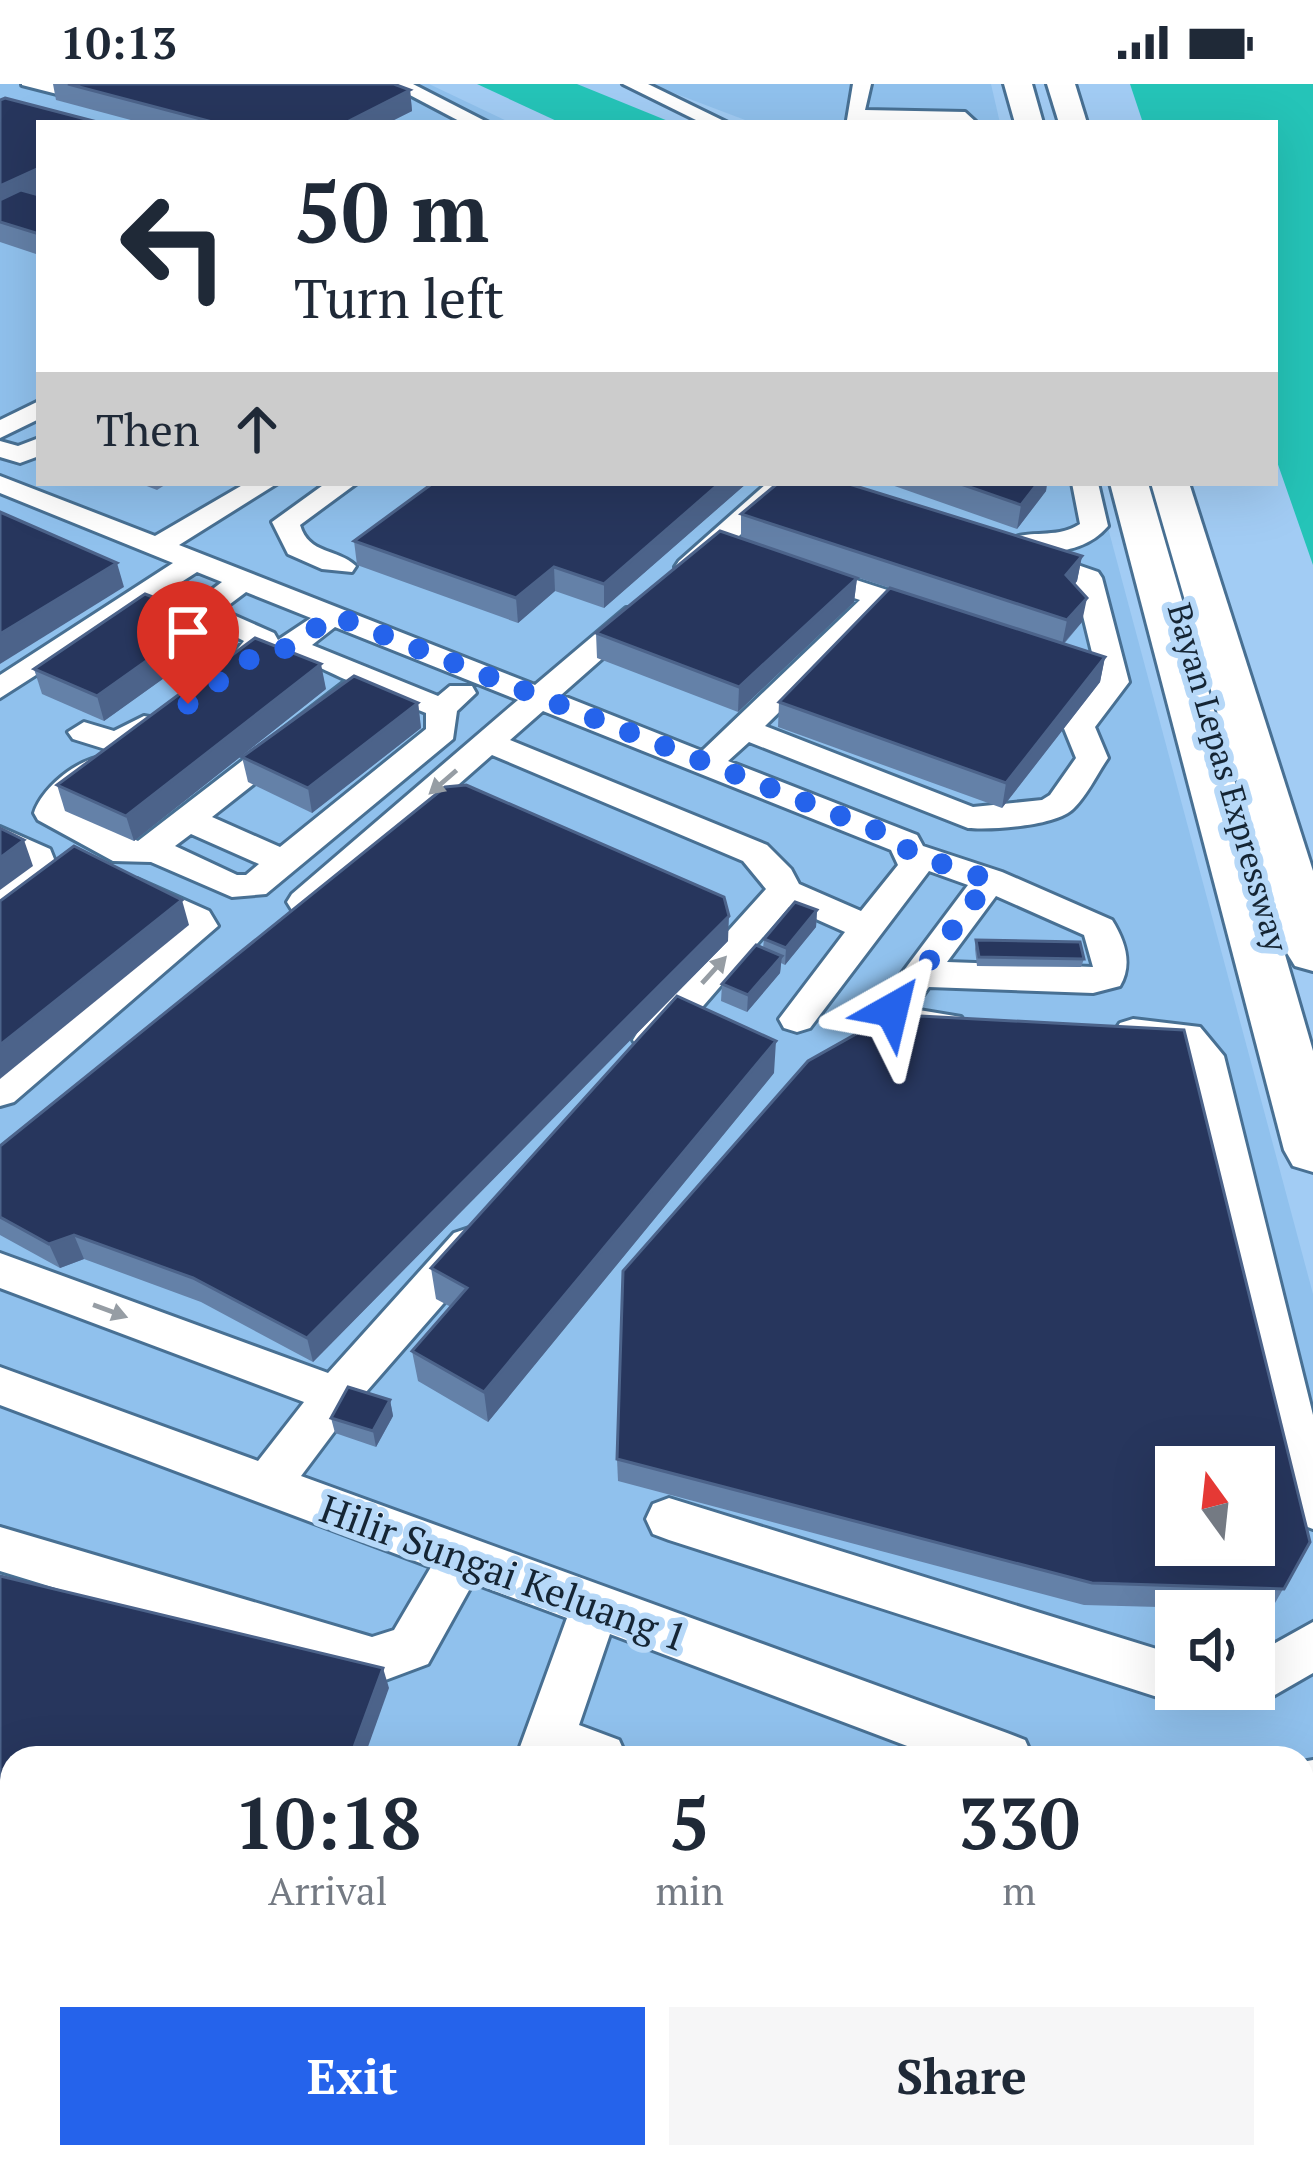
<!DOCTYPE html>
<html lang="en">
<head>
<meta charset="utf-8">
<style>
  :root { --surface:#fff; --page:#f6f6f7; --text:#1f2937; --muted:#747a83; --accent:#2563eb }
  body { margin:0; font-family:"PT Serif",serif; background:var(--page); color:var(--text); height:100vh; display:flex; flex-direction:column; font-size:45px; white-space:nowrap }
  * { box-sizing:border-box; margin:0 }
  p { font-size:39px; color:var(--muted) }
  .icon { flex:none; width:66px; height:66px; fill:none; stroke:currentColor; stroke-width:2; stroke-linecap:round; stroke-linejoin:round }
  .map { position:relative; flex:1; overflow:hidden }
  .panel { position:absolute; left:0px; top:1662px; width:1314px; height:423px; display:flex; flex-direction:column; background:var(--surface); border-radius:36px 36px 0 0; box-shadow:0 12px 48px #0002 }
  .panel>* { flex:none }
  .banner { position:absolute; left:36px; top:36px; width:1242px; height:366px; border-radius:0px; box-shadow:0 12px 48px #0002; background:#fff; color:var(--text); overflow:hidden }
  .needle { width:78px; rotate:345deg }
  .buttons { position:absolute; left:1155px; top:1362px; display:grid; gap:24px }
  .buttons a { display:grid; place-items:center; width:120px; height:120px; border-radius:0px; background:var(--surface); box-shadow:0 12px 48px #0002; font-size:60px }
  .pin { position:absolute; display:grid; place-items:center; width:102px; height:102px; color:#fff; margin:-123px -51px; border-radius:50% 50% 50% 0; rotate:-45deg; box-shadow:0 0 12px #0007 }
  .pin .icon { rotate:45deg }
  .me { position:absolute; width:132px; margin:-66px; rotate:37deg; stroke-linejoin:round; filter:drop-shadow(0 0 9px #0008) }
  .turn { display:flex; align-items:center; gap:42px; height:252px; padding:0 60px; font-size:54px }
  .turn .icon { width:156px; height:156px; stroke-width:2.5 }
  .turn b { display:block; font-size:84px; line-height:102px }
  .then { display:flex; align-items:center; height:114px; padding:0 60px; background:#0003; gap:24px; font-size:45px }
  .eta { display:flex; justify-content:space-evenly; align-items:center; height:204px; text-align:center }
  .eta b { font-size:72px; font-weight:800; line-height:84px }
  .button { display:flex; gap:24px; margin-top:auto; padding:24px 60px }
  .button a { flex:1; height:138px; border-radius:0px; background:var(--accent); color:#fff; font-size:48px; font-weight:800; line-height:138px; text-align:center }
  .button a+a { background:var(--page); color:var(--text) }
  .status { display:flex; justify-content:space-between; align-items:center; height:84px; padding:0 60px; background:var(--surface); direction:ltr }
  .status svg { height:33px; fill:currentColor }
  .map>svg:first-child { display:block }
</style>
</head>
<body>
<div class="status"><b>10:13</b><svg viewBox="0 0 49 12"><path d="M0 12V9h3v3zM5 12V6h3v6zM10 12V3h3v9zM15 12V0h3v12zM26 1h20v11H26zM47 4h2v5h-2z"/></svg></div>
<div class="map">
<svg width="1313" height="2083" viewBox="0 0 1313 2083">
  <rect width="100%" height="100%" fill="#a2ccf4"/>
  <g fill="#90c1ed" fill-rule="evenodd">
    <path d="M0,0H429L511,39H39V399H1096L1313,1210V2083H0ZM1176,1383H1254V1461H1176ZM1176,1527H1254V1605H1176ZM12,1674H1302V2073H12Z"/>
    <polygon points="650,0 991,0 1000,39 753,39"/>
  </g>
  <g fill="#25c4b8">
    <polygon points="477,0 577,0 673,39 561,39"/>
    <polygon points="1130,0 1313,0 1313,481 1275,372 1275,39 1143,39"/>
  </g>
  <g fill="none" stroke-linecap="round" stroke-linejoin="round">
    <defs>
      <g id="minor">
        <polygon points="95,0 69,13 22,1 22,0"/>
        <polygon points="389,0 413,0 489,39 463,39"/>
        <polygon points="623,0 648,0 728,39 702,39"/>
        <polygon points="853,0 871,0 865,26 965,28 977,39 847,36"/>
        <polygon points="39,317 39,335 0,354 0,336"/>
        <polygon points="39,354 39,372 20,379 0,373 0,357 18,362"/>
        <path d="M0,392L155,452L246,399H278L179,461L535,601L626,524H646L651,530L646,536L561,611L702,667L860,516L799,496L795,490L799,484H819L940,523L945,529L930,538L885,524L765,642L973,723L1042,716L1050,711L1076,674L1063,642L1099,597L1075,499L1019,479L1015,473L1019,467L1005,459C1022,443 1055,457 1080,440L1072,399H1098L1108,442C1091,462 1068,467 1043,469L1098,488L1102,494L1129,598L1095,643L1108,674C1097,690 1088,710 1074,724C1058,742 992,746 968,744L749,658L728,677L917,751L923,762L1002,788L1112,836C1125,857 1133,880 1120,902L1093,909L929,903L913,925L961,933L967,942L961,951L948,955L891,948L875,925L968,801L929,787L810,944L797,948L784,944L779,935L845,848L789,823L665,966L652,969L639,966L633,956L639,946L766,805L743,777L492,671L316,826H292L287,818L292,810L518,616L335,543L312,561L438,612L450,602H472L476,609L457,627L453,655L266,810L232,813L151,778L113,777L38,736L34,729C42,702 87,666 116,673L121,680L116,687L68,725L138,757L347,596C329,589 299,570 280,574C258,578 248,598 224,592L220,586L244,557L191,530L201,514L222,498L197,488L0,614V591L173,479L0,409ZM246,508L311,534L278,556L274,549L222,526ZM372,607L426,629V645L280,763L212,733ZM543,627L891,766L898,781L861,827L799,800L791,785L767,761L510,656ZM191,750L259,780L246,791H237L175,762ZM996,812L1084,851L1093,883L947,878Z"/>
        <path d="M326,399H357L300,441C309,471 337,464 356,482L352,488L322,485L288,470L272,438Z"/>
        <polygon points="767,399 796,399 699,489 679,489 675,483 679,477"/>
        <polygon points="144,632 155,634 160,641 129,666 118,669 73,655 68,648 84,638 114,647"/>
        <polygon points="0,743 50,765 58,785 12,824 0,828 0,799 23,781 0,768"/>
        <polygon points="137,795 209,827 218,842 14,1018 0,1022 0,987 179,841 125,814 120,806 125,798"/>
        <polygon points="1133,935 1200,943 1224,972 1313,1331 1313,1445 1297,1439 1290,1424 1187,977 1177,965 1120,957 1114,948 1120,939"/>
        <polygon points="469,1144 484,1149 490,1161 484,1173 352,1324 301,1392 1007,1649 1025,1656 1033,1674 939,1674 610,1550 579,1641 619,1656 627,1674 516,1674 567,1534 473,1499 428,1580 372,1601 0,1487 0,1443 372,1553 394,1546 431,1483 0,1321 0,1283 258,1377 304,1318 0,1204 0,1169 328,1289 454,1149"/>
        <polygon points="669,1414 1176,1571 1176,1605 1197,1605 1194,1612 1176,1619 669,1456 653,1450 646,1435 653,1420"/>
        <polygon points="1313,1538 1313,1589 1254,1623 1236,1616 1232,1605 1254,1605 1254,1571"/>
        <polygon points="1302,1734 1313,1737 1313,1789 1302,1786"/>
        <polygon points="1302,1937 1313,1941 1313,2007 1302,2002"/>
        <polygon points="1302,2022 1313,2026 1313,2083 1287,2083 1282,2073 1302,2073"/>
        <polygon points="280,2073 338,2073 336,2083 276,2083"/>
        <polygon points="367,2073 425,2073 423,2083 363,2083"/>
        <polygon points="470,2073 528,2073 526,2083 466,2083"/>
        <polygon points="863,2073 954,2073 959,2083 867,2083"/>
      </g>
      <g id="highway">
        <polygon points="1004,0 1032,0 1043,39 1015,39"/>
        <polygon points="1047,0 1075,0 1087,39 1059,39"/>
        <polygon points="1110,399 1148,399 1313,967 1313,1088 1293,1082 1284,1066"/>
        <polygon points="1151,399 1189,399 1313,787 1313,887 1295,882 1287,869"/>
        <polygon points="1313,1676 1313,1752 1302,1754 1302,1678"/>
        <polygon points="1302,1784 1313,1789 1313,1870 1302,1865"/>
      </g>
    </defs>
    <use href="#minor" stroke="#487093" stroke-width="6"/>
    <use href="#highway" stroke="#487093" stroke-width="6"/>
    <use href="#minor" fill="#fff" fill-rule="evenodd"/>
    <use href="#highway" fill="#fff" fill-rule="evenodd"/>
  </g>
  <g fill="#6481a8">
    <polygon points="53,0 394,0 410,6 412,27 388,39 142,39 56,16"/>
    <polygon points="0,16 39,39 39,108 34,110 39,111 39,171 0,158"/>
    <polygon points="139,399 168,399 157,406"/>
    <polygon points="433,399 747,399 604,524 555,507 518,539 357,481 354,457"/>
    <polygon points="886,399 1047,399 1046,407 1017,445"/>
    <polygon points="741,430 1082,472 1077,497 1075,500 1082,538 1064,560 1105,573 1100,598 1002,724 778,643 779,618 890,504 807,477 857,494 854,518 738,628 597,574 596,549 741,454"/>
    <polygon points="207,534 213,559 104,637 42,610 34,585"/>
    <polygon points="326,605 134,757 65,727 57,701"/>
    <polygon points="418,619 421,644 312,729 248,698 242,673"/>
    <polygon points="817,826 816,843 785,881 781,879 780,889 747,928 721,917 722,900 763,864 764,855"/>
    <polygon points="976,856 1084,875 1081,883 977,882 975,865"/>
    <polygon points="728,857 313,1278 201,1218 84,1175 60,1184 0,1151 0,1062"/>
    <polygon points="774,989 488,1338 418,1297 412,1267 451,1223 436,1215 431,1184"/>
    <polygon points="390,1316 393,1332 376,1363 335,1349 331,1334"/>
    <polygon points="617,1375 1310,1458 1271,1526 1084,1521 618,1397"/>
  </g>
  <g fill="#4c638a">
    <polygon points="410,6 412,27 388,39 345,39"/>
    <polygon points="39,84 39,108 0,126 0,102"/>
    <polygon points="720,399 747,399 604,524 604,500"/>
    <polygon points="1038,399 1047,399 1046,407 1017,445 1021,421"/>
    <polygon points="1082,472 1077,497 1061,515 1066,491"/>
    <polygon points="117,479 124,503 0,580 0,550"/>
    <polygon points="554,483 555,507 518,539 516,514"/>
    <polygon points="857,494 854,518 738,628 739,603"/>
    <polygon points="1087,514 1082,538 1062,561 1067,536"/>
    <polygon points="207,534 213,559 104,637 97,612"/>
    <polygon points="1105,573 1100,598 1002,724 1006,699"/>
    <polygon points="321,580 326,605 134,757 126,732"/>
    <polygon points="418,619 421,644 312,729 308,704"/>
    <polygon points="24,756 33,782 0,806 0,774"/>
    <polygon points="182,816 189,841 0,995 0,961"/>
    <polygon points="817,826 816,843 785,881 786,864"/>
    <polygon points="729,832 728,857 313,1278 307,1254"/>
    <polygon points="782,872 780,889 747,928 748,911"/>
    <polygon points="776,957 774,989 488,1338 484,1308"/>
    <polygon points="74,1151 84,1175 60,1184 49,1160"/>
    <polygon points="390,1316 393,1332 376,1363 373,1347"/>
    <polygon points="383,1584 389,1604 364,1674 350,1674"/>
    <polygon points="205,2073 220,2073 216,2083 201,2083"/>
  </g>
  <g fill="#27365d" stroke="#4c638a" stroke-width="3" fill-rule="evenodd">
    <polygon points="68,0 394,0 410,6 345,39 216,39"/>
    <polygon points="5,14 101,39 39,39 39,84 0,102 0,16"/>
    <polygon points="21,106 39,111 39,150 0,138 0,116"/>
    <polygon points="433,399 720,399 604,500 554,483 516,514 354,457"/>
    <polygon points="778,399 846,399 1082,472 1066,491 1087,514 1067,536 741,430"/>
    <polygon points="958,399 1038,399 1021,421"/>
    <polygon points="0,428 117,479 0,550"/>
    <polygon points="720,447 857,494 739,603 596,549"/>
    <polygon points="890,504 1105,573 1006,699 779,618"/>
    <polygon points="145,510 207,534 97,612 34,585"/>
    <polygon points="255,554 321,580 126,732 57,701"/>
    <polygon points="354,592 418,619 308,704 242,673"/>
    <polygon points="466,701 724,813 729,832 307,1254 193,1194 74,1151 49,1160 0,1133 0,1062 445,703"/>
    <polygon points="0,744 24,756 0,774"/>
    <polygon points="74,762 182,816 0,961 0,817"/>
    <polygon points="795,818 817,826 786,864 764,855"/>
    <polygon points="976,856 1080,858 1084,875 979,873"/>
    <polygon points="756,861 782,872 748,911 722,900"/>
    <polygon points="677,912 776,957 484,1308 412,1267 467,1204 431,1184"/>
    <path d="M920,932L1184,946L1310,1458L1284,1505L1092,1499L617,1375L623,1187L808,977L865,945ZM1176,1383H1254V1461H1176Z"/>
    <polygon points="348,1303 390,1316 373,1347 331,1334"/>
    <polygon points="0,1492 383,1584 350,1674 12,1674 12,2073 205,2073 201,2083 0,2083"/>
    <polygon points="671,2073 826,2073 864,2083 669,2083"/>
  </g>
  <defs><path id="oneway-solid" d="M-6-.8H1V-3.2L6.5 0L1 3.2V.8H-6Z" transform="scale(3)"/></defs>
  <g fill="#969da4">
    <use href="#oneway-solid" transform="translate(443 698) rotate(139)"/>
    <use href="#oneway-solid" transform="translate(714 886) rotate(-48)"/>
    <use href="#oneway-solid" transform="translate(110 1227) rotate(20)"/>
  </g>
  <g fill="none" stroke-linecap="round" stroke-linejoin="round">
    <polyline stroke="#2563eb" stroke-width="21" stroke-dasharray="0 37.8" points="188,620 254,572 291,563 333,531 891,752 913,770 990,796 892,926"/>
  </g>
  <g text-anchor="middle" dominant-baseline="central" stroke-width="12" stroke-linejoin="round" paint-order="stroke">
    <g font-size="33" fill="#152534" stroke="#b6d8f8">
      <text transform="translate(1229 693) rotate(74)">Bayan Lepas Expressway</text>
    </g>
    <g font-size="39" fill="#152534" stroke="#b6d8f8">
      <text transform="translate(504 1488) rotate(20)">Hilir Sungai Keluang 1</text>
    </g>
  </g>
</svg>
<div class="buttons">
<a><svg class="needle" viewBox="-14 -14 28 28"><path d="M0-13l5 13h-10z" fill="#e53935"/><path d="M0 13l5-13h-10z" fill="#747a83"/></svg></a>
<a><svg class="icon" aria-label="sound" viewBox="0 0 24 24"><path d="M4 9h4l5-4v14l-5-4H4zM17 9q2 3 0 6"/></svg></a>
</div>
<div class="pin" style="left:188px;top:620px;background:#d93025"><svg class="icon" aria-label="arrive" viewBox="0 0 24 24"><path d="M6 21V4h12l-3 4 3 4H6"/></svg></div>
<svg class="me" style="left:892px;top:926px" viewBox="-20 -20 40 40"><path d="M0-17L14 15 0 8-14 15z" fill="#2563eb" stroke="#fff" stroke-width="4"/></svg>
<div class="banner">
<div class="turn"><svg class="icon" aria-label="left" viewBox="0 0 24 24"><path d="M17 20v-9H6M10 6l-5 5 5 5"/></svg><div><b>50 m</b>Turn left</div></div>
<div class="then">Then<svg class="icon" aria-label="ahead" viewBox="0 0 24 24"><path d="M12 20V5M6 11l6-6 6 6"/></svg></div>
</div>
<section class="panel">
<div class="eta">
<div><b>10:18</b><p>Arrival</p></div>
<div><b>5</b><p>min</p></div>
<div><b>330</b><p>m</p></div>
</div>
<div class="button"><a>Exit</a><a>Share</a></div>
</section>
</div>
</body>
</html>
